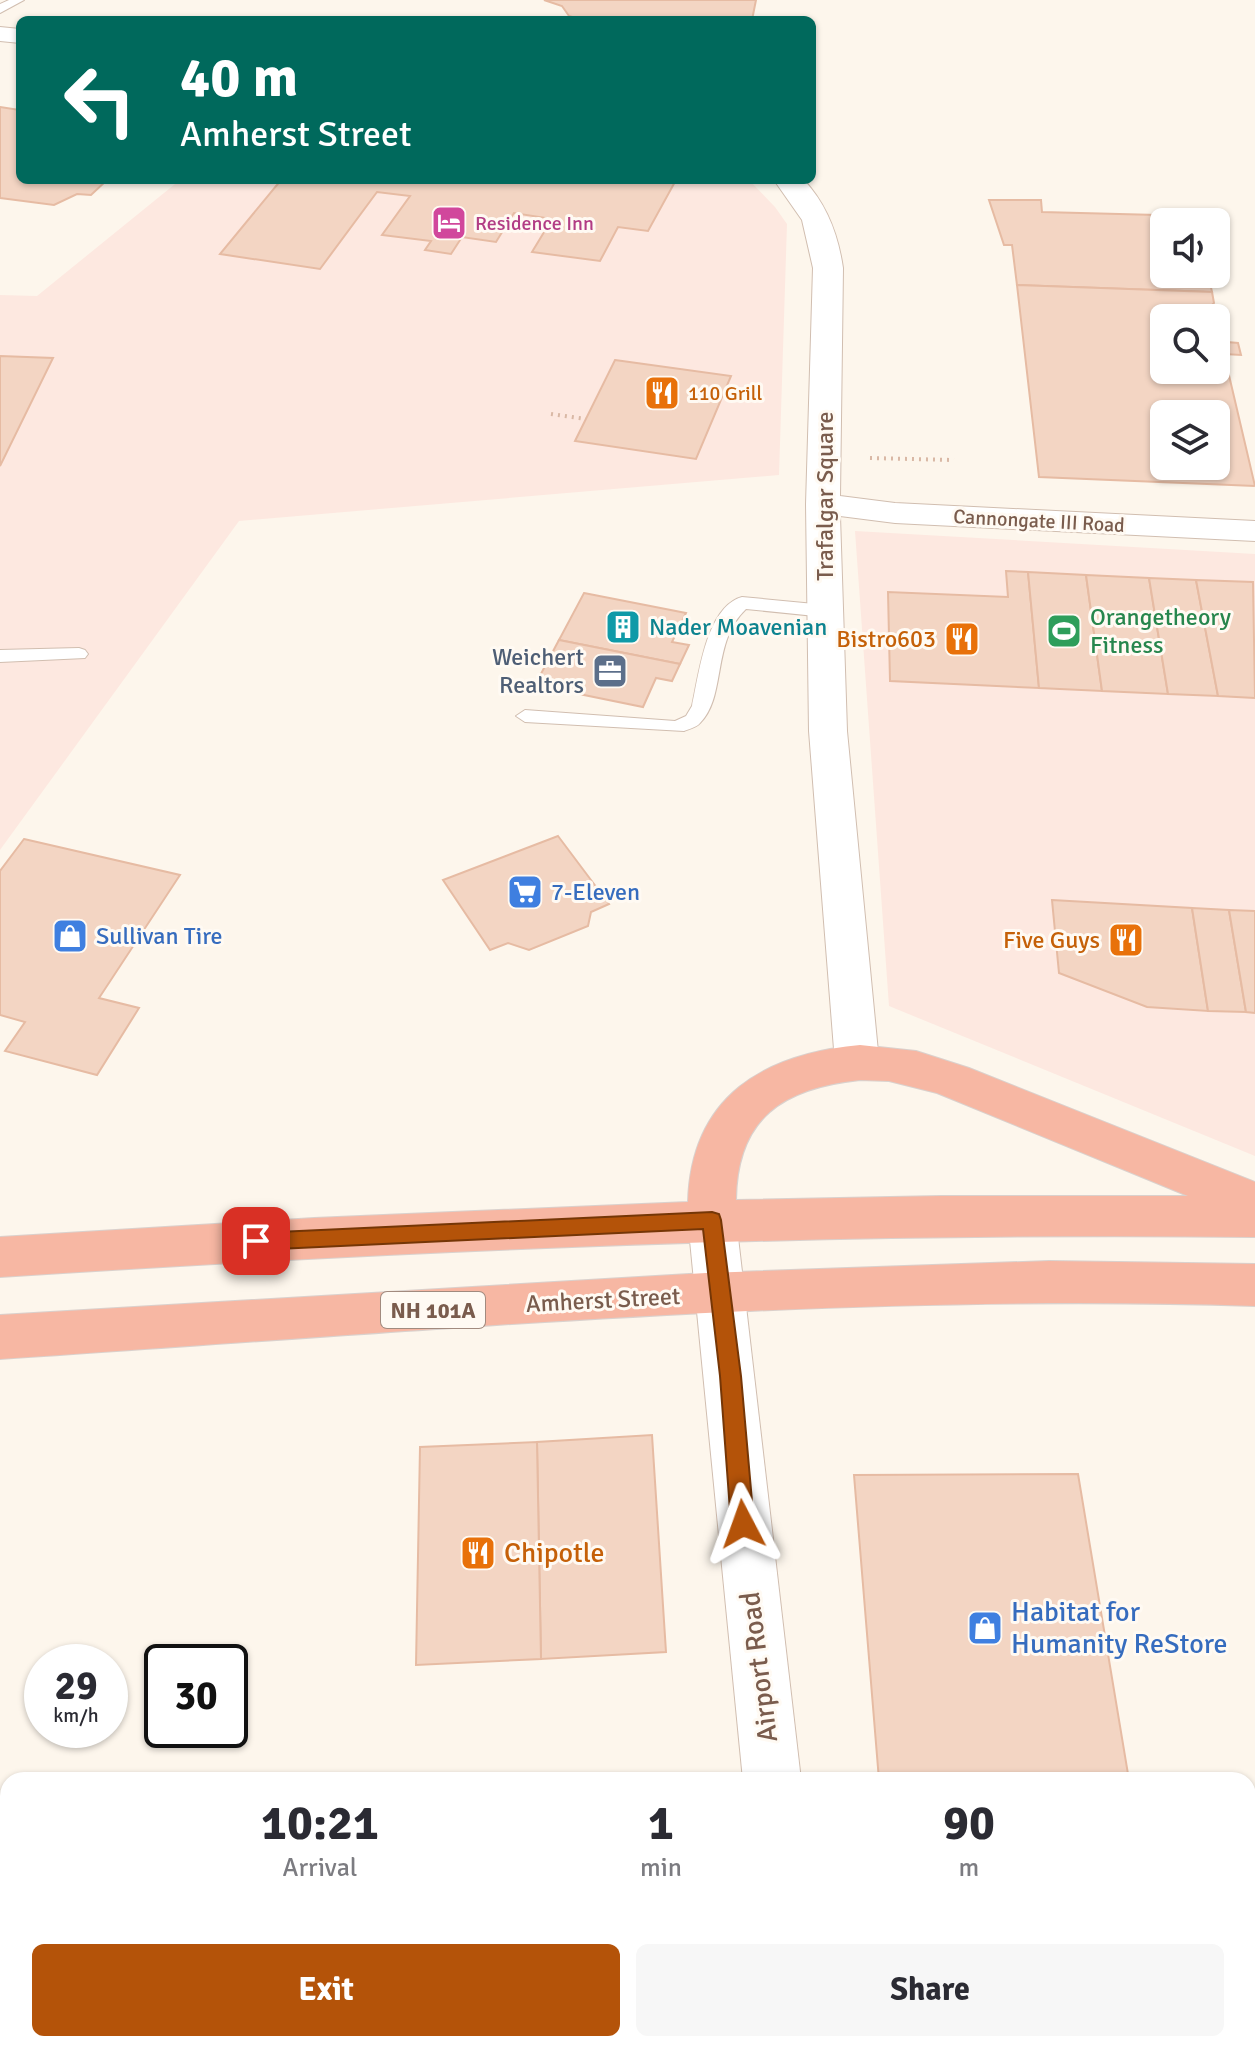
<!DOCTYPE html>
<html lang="en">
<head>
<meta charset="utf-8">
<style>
  :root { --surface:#fff; --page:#f7f7f7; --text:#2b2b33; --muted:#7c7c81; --accent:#b45309 }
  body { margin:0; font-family:Signika,sans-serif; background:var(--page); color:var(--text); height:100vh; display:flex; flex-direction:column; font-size:30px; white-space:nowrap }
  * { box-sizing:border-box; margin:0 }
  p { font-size:26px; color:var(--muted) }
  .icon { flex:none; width:44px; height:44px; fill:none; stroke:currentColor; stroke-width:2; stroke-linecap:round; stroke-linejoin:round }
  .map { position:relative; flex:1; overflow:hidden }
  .details { position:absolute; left:0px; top:1772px; width:1256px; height:280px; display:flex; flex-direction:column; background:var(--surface); border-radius:24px 24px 0 0; box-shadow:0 2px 6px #0004 }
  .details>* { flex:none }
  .top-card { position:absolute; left:16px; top:16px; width:800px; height:168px; border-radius:12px; box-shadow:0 2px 6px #0004; background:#00695c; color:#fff; overflow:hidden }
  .tools { position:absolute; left:1150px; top:208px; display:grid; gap:16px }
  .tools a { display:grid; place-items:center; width:80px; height:80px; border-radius:12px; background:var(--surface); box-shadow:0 2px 6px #0004; font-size:40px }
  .speed { position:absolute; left:24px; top:1644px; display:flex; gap:16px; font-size:40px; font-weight:700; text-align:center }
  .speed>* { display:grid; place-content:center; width:104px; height:104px; border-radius:50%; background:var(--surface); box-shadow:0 2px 6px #0004; line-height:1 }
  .speed small { font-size:20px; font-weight:400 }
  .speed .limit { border:4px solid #111; border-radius:12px; background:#fff; color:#111 }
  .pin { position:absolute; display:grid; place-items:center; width:68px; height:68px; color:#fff; margin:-34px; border-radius:16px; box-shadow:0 4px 12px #0006 }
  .me { position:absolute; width:88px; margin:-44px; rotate:356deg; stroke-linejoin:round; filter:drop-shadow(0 0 6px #0008) }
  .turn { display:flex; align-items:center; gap:28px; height:168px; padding:0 32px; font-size:36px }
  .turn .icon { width:104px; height:104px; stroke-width:2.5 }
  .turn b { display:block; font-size:56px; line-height:68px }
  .eta { display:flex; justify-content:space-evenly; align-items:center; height:136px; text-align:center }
  .eta b { font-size:48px; font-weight:700; line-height:56px }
  .primary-button { display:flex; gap:16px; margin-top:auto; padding:16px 32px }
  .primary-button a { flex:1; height:92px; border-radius:12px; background:var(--accent); color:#fff; font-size:32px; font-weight:700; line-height:92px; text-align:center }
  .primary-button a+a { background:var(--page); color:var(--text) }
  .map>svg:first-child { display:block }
</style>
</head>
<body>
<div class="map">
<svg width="1255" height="2052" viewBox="0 0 1255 2052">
  <rect width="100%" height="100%" fill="#fdf6ec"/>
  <g fill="#fde8e0">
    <polygon points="180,180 749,180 775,207 787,224 779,475 239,521 0,850 0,295 37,296"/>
    <polygon points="855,531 1255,554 1255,1156 889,1006"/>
  </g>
  <g fill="#f3d5c3" stroke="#e6bba3" stroke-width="2" fill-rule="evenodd">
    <polygon points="544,0 756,0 752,20 582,20 569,16 562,6"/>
    <polygon points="0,107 20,110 20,180 107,180 91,195 77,194 54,205 0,198"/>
    <polygon points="281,180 676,180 648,231 618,227 600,261 532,252 552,219 514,213 496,242 462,237 451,254 425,250 431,241 382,235 410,196 377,192 320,269 220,254"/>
    <polygon points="989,200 1041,200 1042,212 1196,216 1197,222 1164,222 1164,274 1208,274 1212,292 1017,285 1012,245 1004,245"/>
    <path d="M1017,285L1212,292L1214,303L1201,316L1208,318H1164V370H1216V341L1238,343L1241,355L1224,354L1255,486L1039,477ZM1164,414H1216V466H1164Z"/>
    <polygon points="0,356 53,358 0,466"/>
    <polygon points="615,360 731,376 696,459 575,441"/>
    <polygon points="1006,571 1028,572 1039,688 890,681 888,592 1008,597"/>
    <polygon points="1028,572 1086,575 1102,691 1039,688"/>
    <polygon points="1086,575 1149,578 1168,694 1102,691"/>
    <polygon points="1149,578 1196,580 1218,696 1168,694"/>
    <polygon points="1196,580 1253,582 1255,698 1218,696"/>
    <polygon points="584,593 686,613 672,642 689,645 680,664 559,640"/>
    <polygon points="559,640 680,664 672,681 656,678 643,707 535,685"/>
    <polygon points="558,836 609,904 591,912 588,926 529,950 508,943 490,950 443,880"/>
    <polygon points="24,839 180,875 99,998 139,1008 97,1075 5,1051 25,1022 0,1015 0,871"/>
    <polygon points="1052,900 1192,908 1208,1011 1147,1007 1059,973"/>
    <polygon points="1192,908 1229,910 1246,1012 1208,1011"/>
    <polygon points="1229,910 1255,911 1255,1013 1246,1012"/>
    <polygon points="652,1435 666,1652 541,1659 537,1442"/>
    <polygon points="537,1442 541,1659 416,1665 420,1447"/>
    <polygon points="1078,1474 1129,1780 879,1780 854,1475"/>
  </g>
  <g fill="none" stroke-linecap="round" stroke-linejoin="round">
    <defs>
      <g id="lane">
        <polygon points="9,0 24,0 0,13 0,4"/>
        <path d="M742,597L825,605L834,611L825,617L746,609C711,642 727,696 700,723C697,727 689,729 684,731L525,722L516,716L525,710L675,721L686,716L692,706C699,675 706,607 742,597Z"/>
        <polygon points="79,648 85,650 88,654 85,658 0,662 0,650"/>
      </g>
      <g id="street">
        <polygon points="0,27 20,29 20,43 0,41"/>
        <path d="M774,180H804C827,205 838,234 843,268L840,496L895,503L1255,521V541L895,523L840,516L847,731L879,1062L873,1074L857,1079L841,1074L835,1062L809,731L806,504L813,268L802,220Z"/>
        <polygon points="712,1200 729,1206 736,1220 801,1780 743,1780 688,1220 695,1206"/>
        <polygon points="774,2044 838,2044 839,2052 775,2052"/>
      </g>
      <g id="highway">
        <path d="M860,1045L916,1051L969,1068L1255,1182V1237C836,1232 418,1250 0,1277V1237L314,1218L688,1202C691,1096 764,1054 860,1045ZM860,1080L889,1081L937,1093L1188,1196H941L736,1200C737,1118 783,1088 860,1080Z"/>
        <path d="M1049,1261L1255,1264V1306C839,1292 415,1332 0,1359V1315L706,1273Z"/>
      </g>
    </defs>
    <use href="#lane" stroke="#d1beb0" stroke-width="2"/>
    <use href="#street" stroke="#d1beb0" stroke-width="2"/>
    <use href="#highway" stroke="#dad1cd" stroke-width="2"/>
    <g stroke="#d9b8a5" stroke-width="4" stroke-dasharray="2 5" stroke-linecap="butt">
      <polyline points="551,414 586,419"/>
      <polyline points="870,458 954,460"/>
    </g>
    <use href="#lane" fill="#fff" fill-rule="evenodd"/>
    <use href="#street" fill="#fff" fill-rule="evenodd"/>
    <use href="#highway" fill="#f7b7a3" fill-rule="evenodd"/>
  </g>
  <polygon fill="#b45309" stroke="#753606" stroke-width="2" points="712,1212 719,1214 721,1220 741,1376 754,1524 750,1531 743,1534 735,1531 731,1524 720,1376 703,1229 256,1250 249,1247 246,1241 249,1235 256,1233"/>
  <defs>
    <symbol id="hotel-square" viewBox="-11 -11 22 22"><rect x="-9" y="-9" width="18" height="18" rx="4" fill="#d1479c" stroke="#fffaf3"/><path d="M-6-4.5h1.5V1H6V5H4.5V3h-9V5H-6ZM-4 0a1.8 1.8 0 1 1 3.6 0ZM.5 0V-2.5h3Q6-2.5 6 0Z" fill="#fff"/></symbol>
    <symbol id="restaurant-square" viewBox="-11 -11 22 22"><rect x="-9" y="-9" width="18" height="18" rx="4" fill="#e8710a" stroke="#fffaf3"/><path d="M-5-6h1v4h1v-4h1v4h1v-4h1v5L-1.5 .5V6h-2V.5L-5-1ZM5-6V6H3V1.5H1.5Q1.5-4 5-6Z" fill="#fff"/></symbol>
    <symbol id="building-square" viewBox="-11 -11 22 22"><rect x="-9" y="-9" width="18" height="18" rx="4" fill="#0f9aa8" stroke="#fffaf3"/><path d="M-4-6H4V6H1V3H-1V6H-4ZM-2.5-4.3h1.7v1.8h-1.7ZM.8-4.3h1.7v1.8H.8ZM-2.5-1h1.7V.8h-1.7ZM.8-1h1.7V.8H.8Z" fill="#fff"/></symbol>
    <symbol id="stadium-square" viewBox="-11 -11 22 22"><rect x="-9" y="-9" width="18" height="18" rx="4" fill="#2e9e5b" stroke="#fffaf3"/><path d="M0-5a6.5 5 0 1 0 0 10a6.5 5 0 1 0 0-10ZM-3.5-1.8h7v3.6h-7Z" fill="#fff"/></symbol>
    <symbol id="office-square" viewBox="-11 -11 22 22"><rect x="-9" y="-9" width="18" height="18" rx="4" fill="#5c6f8a" stroke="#fffaf3"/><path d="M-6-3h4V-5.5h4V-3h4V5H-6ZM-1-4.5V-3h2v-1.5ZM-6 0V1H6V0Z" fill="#fff"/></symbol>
    <symbol id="supermarket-square" viewBox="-11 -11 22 22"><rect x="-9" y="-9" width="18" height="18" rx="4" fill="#3f7fe0" stroke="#fffaf3"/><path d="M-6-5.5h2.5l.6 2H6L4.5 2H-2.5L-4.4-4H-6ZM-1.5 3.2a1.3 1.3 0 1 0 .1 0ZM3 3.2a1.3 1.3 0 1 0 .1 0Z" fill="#fff"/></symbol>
    <symbol id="shop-square" viewBox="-11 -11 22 22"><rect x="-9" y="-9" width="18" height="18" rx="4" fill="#3f7fe0" stroke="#fffaf3"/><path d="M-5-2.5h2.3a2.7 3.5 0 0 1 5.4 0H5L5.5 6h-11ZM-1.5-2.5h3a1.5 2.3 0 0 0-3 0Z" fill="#fff"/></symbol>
  </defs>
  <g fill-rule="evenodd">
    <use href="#hotel-square" x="429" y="203" width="40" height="40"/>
    <use href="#restaurant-square" x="642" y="373" width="40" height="40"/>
    <use href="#building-square" x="603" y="607" width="40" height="40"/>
    <use href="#stadium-square" x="1044" y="611" width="40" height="40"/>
    <use href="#restaurant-square" x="942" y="619" width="40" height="40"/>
    <use href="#office-square" x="590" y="651" width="40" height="40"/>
    <use href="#supermarket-square" x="505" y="872" width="40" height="40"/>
    <use href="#shop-square" x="50" y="916" width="40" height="40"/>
    <use href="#restaurant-square" x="1106" y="920" width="40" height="40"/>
    <use href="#restaurant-square" x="458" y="1533" width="40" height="40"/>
    <use href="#shop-square" x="965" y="1608" width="40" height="40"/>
  </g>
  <g text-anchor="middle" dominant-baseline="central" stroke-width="6" stroke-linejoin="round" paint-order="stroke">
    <g font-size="20" fill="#b23c85" stroke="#fffaf3" text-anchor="start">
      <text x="475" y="223">Residence Inn</text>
    </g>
    <g font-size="20" fill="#c56008" stroke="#fffaf3" text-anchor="start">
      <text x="688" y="393">110 Grill</text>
    </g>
    <g font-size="20" fill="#7a5c4d" stroke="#fffaf3">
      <text transform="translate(1039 521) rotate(3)">Cannongate III Road</text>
    </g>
    <rect fill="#fffaf3" stroke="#a28b7f" stroke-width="2" x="381" y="1292" width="104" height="36" rx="6"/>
    <g font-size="22" font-weight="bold" fill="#7a5c4d">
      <text x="433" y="1310">NH 101A</text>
    </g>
    <g font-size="24" fill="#7a5c4d" stroke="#fffaf3">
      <text transform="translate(825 496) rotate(-90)">Trafalgar Square</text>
      <text transform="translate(603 1300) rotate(-3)">Amherst Street</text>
    </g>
    <g font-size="24" fill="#27864d" stroke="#fffaf3" text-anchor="start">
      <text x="1090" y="617">Orangetheory<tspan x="1090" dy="28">Fitness</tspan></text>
    </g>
    <g font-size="24" fill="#0d838f" stroke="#fffaf3" text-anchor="start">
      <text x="649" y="627">Nader Moavenian</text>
    </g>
    <g font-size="24" fill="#c56008" stroke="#fffaf3" text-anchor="end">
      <text x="936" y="639">Bistro603</text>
      <text x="1100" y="940">Five Guys</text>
    </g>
    <g font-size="24" fill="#4e5e75" stroke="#fffaf3" text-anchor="end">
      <text x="584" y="657">Weichert<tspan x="584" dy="28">Realtors</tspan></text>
    </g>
    <g font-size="24" fill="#366cbe" stroke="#fffaf3" text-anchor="start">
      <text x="551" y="892">7-Eleven</text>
      <text x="96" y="936">Sullivan Tire</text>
    </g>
    <g font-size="28" fill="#c56008" stroke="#fffaf3" text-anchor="start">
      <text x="504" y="1553">Chipotle</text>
    </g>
    <g font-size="28" fill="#366cbe" stroke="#fffaf3" text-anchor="start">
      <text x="1011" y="1612">Habitat for<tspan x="1011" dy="32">Humanity ReStore</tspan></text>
    </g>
    <g font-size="28" fill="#7a5c4d" stroke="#fffaf3">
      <text transform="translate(759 1667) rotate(-97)">Airport Road</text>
    </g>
  </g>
</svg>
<div class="tools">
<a><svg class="icon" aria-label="sound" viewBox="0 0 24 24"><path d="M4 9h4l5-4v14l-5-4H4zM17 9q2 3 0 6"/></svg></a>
<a><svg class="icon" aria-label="search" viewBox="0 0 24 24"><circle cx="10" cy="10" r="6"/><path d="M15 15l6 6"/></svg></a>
<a><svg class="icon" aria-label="layers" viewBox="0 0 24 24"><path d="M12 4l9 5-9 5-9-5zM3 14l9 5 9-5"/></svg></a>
</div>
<div class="speed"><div>29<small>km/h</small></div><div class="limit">30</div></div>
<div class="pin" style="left:256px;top:1241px;background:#d93025"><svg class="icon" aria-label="arrive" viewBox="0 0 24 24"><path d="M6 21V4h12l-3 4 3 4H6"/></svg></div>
<svg class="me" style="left:743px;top:1524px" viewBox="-20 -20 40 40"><path d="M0-17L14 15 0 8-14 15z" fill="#b45309" stroke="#fff" stroke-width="4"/></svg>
<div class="top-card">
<div class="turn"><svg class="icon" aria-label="left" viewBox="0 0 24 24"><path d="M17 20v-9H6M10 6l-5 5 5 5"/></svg><div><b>40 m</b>Amherst Street</div></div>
</div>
<section class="details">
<div class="eta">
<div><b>10:21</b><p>Arrival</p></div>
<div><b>1</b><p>min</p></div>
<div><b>90</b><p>m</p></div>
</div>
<div class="primary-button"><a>Exit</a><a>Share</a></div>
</section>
</div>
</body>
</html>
